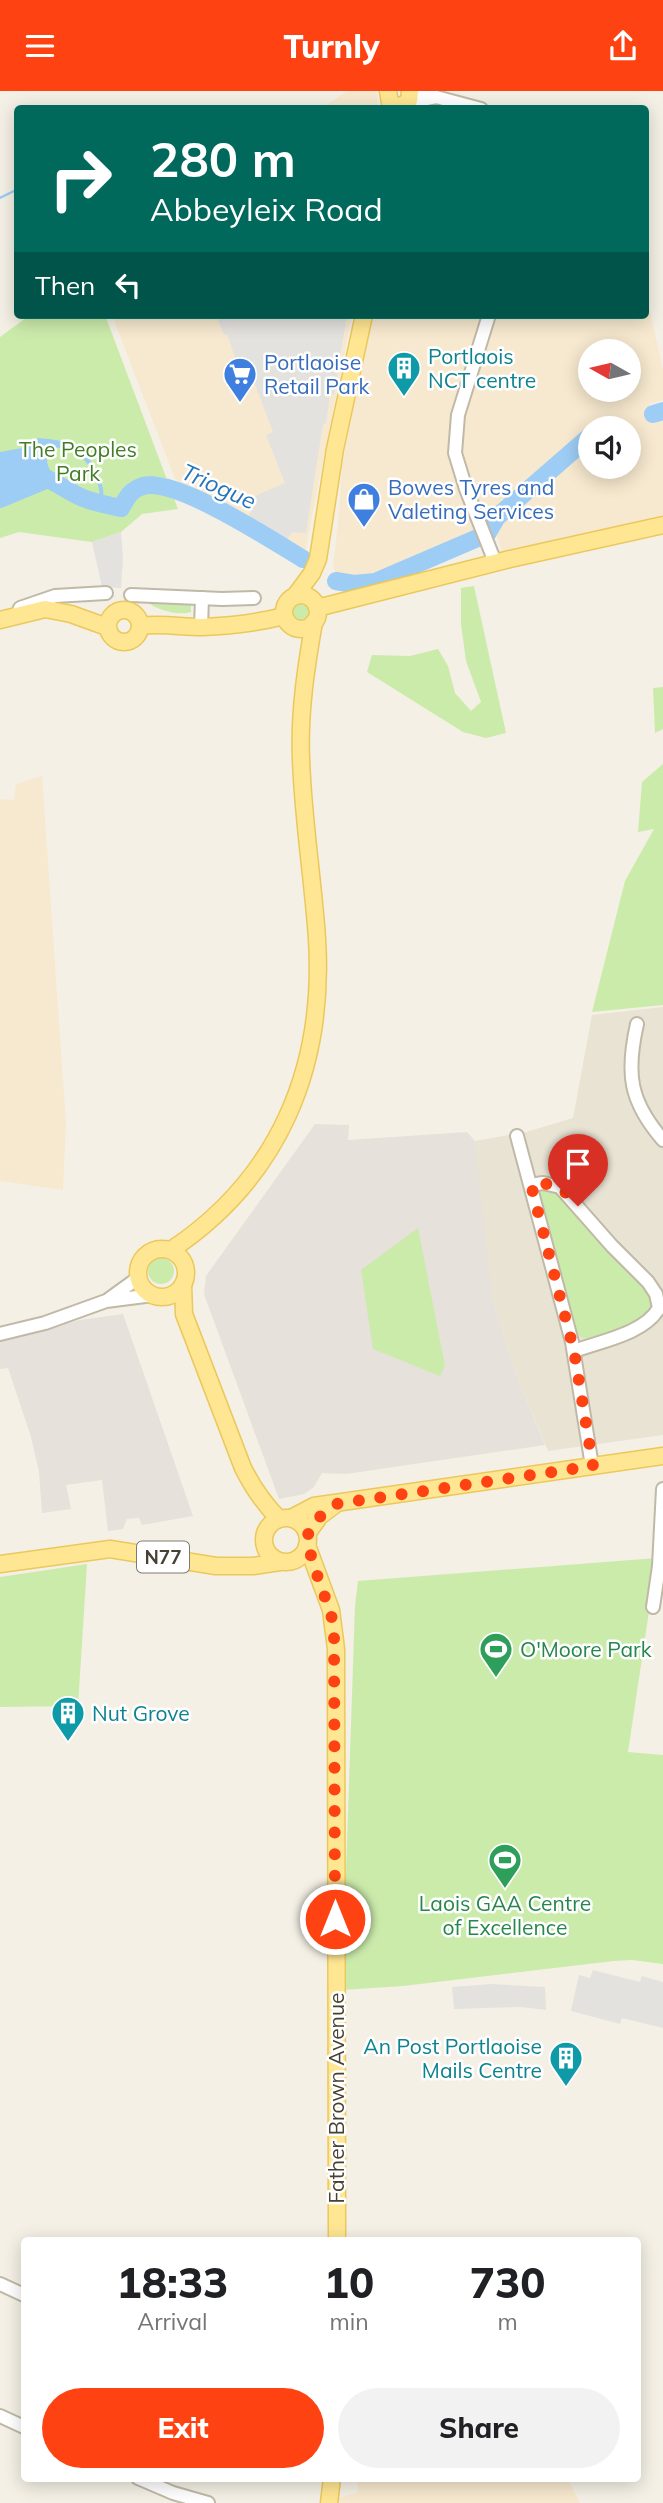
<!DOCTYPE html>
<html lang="en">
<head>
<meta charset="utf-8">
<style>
  :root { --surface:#fff; --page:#f2f2f2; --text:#202124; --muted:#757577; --accent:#ff4211 }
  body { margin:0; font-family:Mulish,sans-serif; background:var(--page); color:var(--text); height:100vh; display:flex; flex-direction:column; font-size:26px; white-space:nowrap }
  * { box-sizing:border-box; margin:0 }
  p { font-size:23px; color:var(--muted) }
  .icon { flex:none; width:38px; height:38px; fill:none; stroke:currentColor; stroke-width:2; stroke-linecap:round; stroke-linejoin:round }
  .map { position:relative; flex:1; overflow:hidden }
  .details { position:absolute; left:21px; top:2146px; width:620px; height:245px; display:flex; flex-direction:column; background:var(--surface); border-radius:7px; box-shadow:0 4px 18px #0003 }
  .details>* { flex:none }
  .guide { position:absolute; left:14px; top:14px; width:635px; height:214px; border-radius:7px; box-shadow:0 4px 18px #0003; background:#00695c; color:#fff; overflow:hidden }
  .needle { width:46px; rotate:278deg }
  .fabs { position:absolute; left:578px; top:248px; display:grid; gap:14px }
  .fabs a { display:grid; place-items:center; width:63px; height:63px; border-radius:50%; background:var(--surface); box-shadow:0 4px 18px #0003; font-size:35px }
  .pin { position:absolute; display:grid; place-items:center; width:60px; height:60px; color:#fff; margin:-72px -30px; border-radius:50% 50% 50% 0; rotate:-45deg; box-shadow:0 0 7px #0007 }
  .pin .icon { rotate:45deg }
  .me { position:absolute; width:77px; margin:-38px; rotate:0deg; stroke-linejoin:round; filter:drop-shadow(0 0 5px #0008) }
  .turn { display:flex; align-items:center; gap:24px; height:147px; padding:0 21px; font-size:32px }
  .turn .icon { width:91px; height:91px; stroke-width:2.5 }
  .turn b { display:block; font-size:49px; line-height:60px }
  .then { display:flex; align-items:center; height:66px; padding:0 21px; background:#0003; gap:14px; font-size:26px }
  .eta { display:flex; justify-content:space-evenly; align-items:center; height:119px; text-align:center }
  .eta b { font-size:42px; font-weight:800; line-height:49px }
  .cta { display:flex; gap:14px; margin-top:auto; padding:14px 21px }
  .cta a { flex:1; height:80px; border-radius:42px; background:var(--accent); color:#fff; font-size:28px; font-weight:800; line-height:80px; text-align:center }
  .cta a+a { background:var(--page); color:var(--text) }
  header { display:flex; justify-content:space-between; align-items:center; height:91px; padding:0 21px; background:var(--accent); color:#fff; font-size:32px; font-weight:800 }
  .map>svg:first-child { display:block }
</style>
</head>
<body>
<header><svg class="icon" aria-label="menu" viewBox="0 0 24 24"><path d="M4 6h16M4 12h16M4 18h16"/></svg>Turnly<svg class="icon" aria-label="share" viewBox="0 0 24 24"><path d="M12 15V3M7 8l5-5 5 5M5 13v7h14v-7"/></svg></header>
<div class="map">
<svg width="663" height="2412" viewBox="0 0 663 2412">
  <rect width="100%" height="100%" fill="#f4f0e5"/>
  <polygon fill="#e8e3d3" points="663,916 663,1344 548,1360 515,1281 492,1207 478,1119 475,1050 526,1041 573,1027 592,924"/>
  <g fill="#f7e9cf" fill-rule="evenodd">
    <polygon points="347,0 377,0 378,17 322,17"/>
    <path d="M646,203L663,279V309L649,313L653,325L663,322V424L502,462L496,440L491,442L483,440L372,482L351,486L337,484L333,476L339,423L342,375L372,224H646ZM590,261H628V299H590ZM590,338H628V376H590Z"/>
    <polygon points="112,224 352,224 305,461 175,388"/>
    <polygon points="42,685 66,1033 63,1099 0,1090 0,708 14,709 16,693"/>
    <polygon points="358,2387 567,2387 580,2412 337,2412 337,2407 357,2402"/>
  </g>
  <g fill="#e6e1da">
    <polygon points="315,1033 349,1034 348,1049 467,1041 475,1050 492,1207 515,1281 545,1354 346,1383 322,1382 314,1396 304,1403 279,1408 204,1203 206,1185"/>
    <polygon points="123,1223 193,1425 142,1434 139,1427 127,1428 123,1438 108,1440 102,1389 66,1394 71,1418 42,1422 39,1381 31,1346 8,1277 0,1278 0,1251 80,1229"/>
  </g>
  <g fill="#cbebab">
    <polygon points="30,224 105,224 178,418 142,423 121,441 92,451 19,441 0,447 0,246"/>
    <polygon points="474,495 506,642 486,647 463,641 367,581 372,564 410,565 438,558 448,575 455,602 471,620 481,611 466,570 461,533 461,497"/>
    <circle cx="300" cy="520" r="11"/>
    <path d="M147,511H180L191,514V521C178,525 157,519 147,511Z"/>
    <polygon points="663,596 663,638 655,642 653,597"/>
    <polygon points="663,673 663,914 592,921 625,790 654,738 638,741 642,691"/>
    <polygon points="549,1098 556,1100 652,1203 653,1218 643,1229 590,1248 581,1246 574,1238 539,1108 540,1101"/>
    <polygon points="418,1137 445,1275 440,1285 373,1258 361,1179"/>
    <circle cx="161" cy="1180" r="13"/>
    <polygon points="657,1467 628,1661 663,1664 663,1873 632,1869 614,1870 403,1895 342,1899 355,1515 358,1490"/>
    <polygon points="87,1473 78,1615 0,1616 0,1486"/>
  </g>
  <g fill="#e4e2de">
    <polygon points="216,224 347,224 334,304 330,304 326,333 323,333 306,442 292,441 287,449 248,427 251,421 250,407 285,392 266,344 273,341 251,283 237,272 227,243 224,244"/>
    <polygon points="121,441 123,466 121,497 102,496 92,451"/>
    <polygon points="593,1879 640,1891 642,1885 663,1891 663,1937 622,1927 620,1933 571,1920 579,1884 590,1887"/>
    <polygon points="492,1893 545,1896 546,1919 520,1916 454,1918 452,1896"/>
  </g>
  <path fill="#9dccf5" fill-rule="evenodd" d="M37,347C69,349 87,355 99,386C103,396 106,404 100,413C81,407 66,396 48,389L0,408V361L33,355ZM51,357C56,357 63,356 68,358C86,364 100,388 100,407L96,410C77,404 34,382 51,357Z"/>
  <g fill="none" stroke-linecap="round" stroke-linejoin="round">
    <polyline stroke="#9dccf5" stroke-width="2.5" points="0,107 18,98"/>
    <g stroke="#9dccf5" stroke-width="18">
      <polyline points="653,323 663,320"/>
      <path d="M0,408L48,388C60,394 71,402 83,407C95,412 108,414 121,417C127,407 130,399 143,395C176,386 273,450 303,468"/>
      <polyline points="336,490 354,493 375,491 487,443 497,426 590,345"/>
    </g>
    <defs>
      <g id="minor">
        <polyline points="436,6 481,18"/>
        <polyline points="407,12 436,6 419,0"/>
        <polyline points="489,224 458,324 455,362 466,398 495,471"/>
        <polyline points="131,504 222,508 254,507"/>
        <polyline points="19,520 20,517 55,505 106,502"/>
        <polyline points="201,536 202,507"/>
        <path d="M637,933C626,982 629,1010 663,1049"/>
        <polyline points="517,1045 572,1251 592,1375"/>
        <path d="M531,1094L543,1092L560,1096L612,1155L648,1191L656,1203L659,1217C644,1243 601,1250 574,1260"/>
        <polyline points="109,1208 138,1187"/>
        <polyline points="0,1243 45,1232 106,1210 153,1204"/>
        <polyline points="653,1516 659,1475 663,1398"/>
        <polyline points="0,2193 24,2204"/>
        <polyline points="0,2325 24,2336"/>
        <polyline points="138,2387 173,2402 208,2412"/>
      </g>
      <g id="major">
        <polyline points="388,0 390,12 400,16 409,10 410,0"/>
        <circle cx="301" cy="521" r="17"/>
        <polyline points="295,505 312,482 318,468 335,358 364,224"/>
        <polyline points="317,517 510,468 663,434"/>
        <circle cx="124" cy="535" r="16"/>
        <polyline points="0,529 45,518 71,523 107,536"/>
        <path d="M140,535C161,532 181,536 202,536C230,535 257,532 284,525"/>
        <circle cx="162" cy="1182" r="24"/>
        <path d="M171,1159C279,1087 325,977 317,848C313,788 303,729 301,668C299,622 306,576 314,531"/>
        <path d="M183,1193L184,1223L243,1377C253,1397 263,1412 279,1428"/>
        <circle cx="286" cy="1449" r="22"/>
        <polyline points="291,1427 314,1415 663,1365"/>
        <polyline points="307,1443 320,1425 336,1413"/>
        <polyline points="307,1454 331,1519 336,1558 337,2149"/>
        <polyline points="0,1473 110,1458 216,1475 253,1475 280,1471"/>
        <polyline points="329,2412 332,2387"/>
      </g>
    </defs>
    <use href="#minor" stroke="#c0b9a7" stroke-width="16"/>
    <use href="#major" stroke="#ebc85c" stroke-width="19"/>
    <use href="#minor" stroke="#fff" stroke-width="12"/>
    <use href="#major" stroke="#ffe693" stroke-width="16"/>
  </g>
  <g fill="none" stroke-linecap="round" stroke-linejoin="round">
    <path stroke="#ff4211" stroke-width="12" stroke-dasharray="0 21.6" d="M335,1828L334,1536C331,1516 302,1454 309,1441C314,1429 326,1420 336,1413L593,1375L574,1260L531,1094C557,1090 562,1097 578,1115"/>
  </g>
  <defs>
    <symbol id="building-pin" viewBox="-11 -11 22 30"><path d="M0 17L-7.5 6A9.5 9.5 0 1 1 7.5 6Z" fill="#0f9aa8" stroke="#fff"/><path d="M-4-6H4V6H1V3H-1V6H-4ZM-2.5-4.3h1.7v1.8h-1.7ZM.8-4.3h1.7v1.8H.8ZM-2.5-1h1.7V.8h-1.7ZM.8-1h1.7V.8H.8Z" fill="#fff"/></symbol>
    <symbol id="supermarket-pin" viewBox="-11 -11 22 30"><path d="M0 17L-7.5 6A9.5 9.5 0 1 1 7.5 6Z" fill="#3f7fe0" stroke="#fff"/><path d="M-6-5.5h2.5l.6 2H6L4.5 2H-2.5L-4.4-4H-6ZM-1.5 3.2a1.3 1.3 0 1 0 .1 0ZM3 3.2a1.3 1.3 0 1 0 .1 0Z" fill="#fff"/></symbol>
    <symbol id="shop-pin" viewBox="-11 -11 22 30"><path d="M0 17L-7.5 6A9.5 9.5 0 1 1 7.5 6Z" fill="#3f7fe0" stroke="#fff"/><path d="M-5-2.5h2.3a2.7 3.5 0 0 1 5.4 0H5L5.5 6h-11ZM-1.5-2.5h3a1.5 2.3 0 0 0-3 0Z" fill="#fff"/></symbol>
    <symbol id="stadium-pin" viewBox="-11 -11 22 30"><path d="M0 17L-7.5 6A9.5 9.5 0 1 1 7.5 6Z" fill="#2e9e5b" stroke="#fff"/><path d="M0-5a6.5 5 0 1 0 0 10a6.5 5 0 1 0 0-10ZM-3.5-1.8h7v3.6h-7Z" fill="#fff"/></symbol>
  </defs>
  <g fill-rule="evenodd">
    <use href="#building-pin" x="385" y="258" width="38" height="52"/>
    <use href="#supermarket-pin" x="221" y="264" width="38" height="52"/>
    <use href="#shop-pin" x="345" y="389" width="38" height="52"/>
    <use href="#stadium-pin" x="477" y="1539" width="38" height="52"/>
    <use href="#building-pin" x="49" y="1603" width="38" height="52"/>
    <use href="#stadium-pin" x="486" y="1750" width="38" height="52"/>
    <use href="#building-pin" x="547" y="1948" width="38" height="52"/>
  </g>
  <g text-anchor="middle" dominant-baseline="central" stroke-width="5" stroke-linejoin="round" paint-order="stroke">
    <rect fill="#fff" stroke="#7e7a71" stroke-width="2" x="137" y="1450.5" width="52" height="31" rx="5"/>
    <g font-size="19" font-weight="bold" fill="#474134">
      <text x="163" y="1466">N77</text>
    </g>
    <g font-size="21" fill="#0d838f" stroke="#fff" text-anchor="start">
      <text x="428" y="265">Portlaois<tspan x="428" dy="24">NCT centre</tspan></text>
      <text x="92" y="1622">Nut Grove</text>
      <text x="542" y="1955" text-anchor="end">An Post Portlaoise<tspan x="542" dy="24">Mails Centre</tspan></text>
    </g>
    <g font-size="21" fill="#366cbe" stroke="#fff" text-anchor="start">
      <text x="264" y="271">Portlaoise<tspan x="264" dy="24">Retail Park</tspan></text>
      <text x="388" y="396">Bowes Tyres and<tspan x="388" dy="24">Valeting Services</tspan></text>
    </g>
    <g font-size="21" fill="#417d24" stroke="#fff">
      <text x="78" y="358">The Peoples<tspan x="78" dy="24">Park</tspan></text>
    </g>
    <g font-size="21" fill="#27864d" stroke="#fff" text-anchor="start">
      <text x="520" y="1558">O'Moore Park</text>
      <text x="505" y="1812" text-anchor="middle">Laois GAA Centre<tspan x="505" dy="24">of Excellence</tspan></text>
    </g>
    <g font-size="21" fill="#474134" stroke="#fff">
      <text transform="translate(336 2007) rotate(-90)">Father Brown Avenue</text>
    </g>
    <g font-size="23" font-style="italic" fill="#2674ba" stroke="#fff">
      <text transform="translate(219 395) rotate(24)">Triogue</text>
    </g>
  </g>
</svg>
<div class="fabs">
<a><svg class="needle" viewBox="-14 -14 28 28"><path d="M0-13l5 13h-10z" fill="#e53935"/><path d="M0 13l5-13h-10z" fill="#757577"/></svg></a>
<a><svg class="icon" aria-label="sound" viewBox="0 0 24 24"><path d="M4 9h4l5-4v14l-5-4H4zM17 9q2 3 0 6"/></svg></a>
</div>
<div class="pin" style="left:578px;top:1115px;background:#d93025"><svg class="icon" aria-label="arrive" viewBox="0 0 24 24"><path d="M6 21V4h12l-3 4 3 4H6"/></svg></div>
<svg class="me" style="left:335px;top:1828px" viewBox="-20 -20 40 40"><circle r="17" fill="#ff4211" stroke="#fff" stroke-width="3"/><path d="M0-11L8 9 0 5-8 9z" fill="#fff"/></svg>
<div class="guide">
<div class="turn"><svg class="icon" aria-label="right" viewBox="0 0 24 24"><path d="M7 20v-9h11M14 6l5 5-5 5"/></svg><div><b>280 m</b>Abbeyleix Road</div></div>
<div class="then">Then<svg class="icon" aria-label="left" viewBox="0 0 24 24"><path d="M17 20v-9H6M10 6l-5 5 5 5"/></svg></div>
</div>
<section class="details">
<div class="eta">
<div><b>18:33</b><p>Arrival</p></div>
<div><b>10</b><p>min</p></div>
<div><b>730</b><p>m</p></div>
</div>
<div class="cta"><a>Exit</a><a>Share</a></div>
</section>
</div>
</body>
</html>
